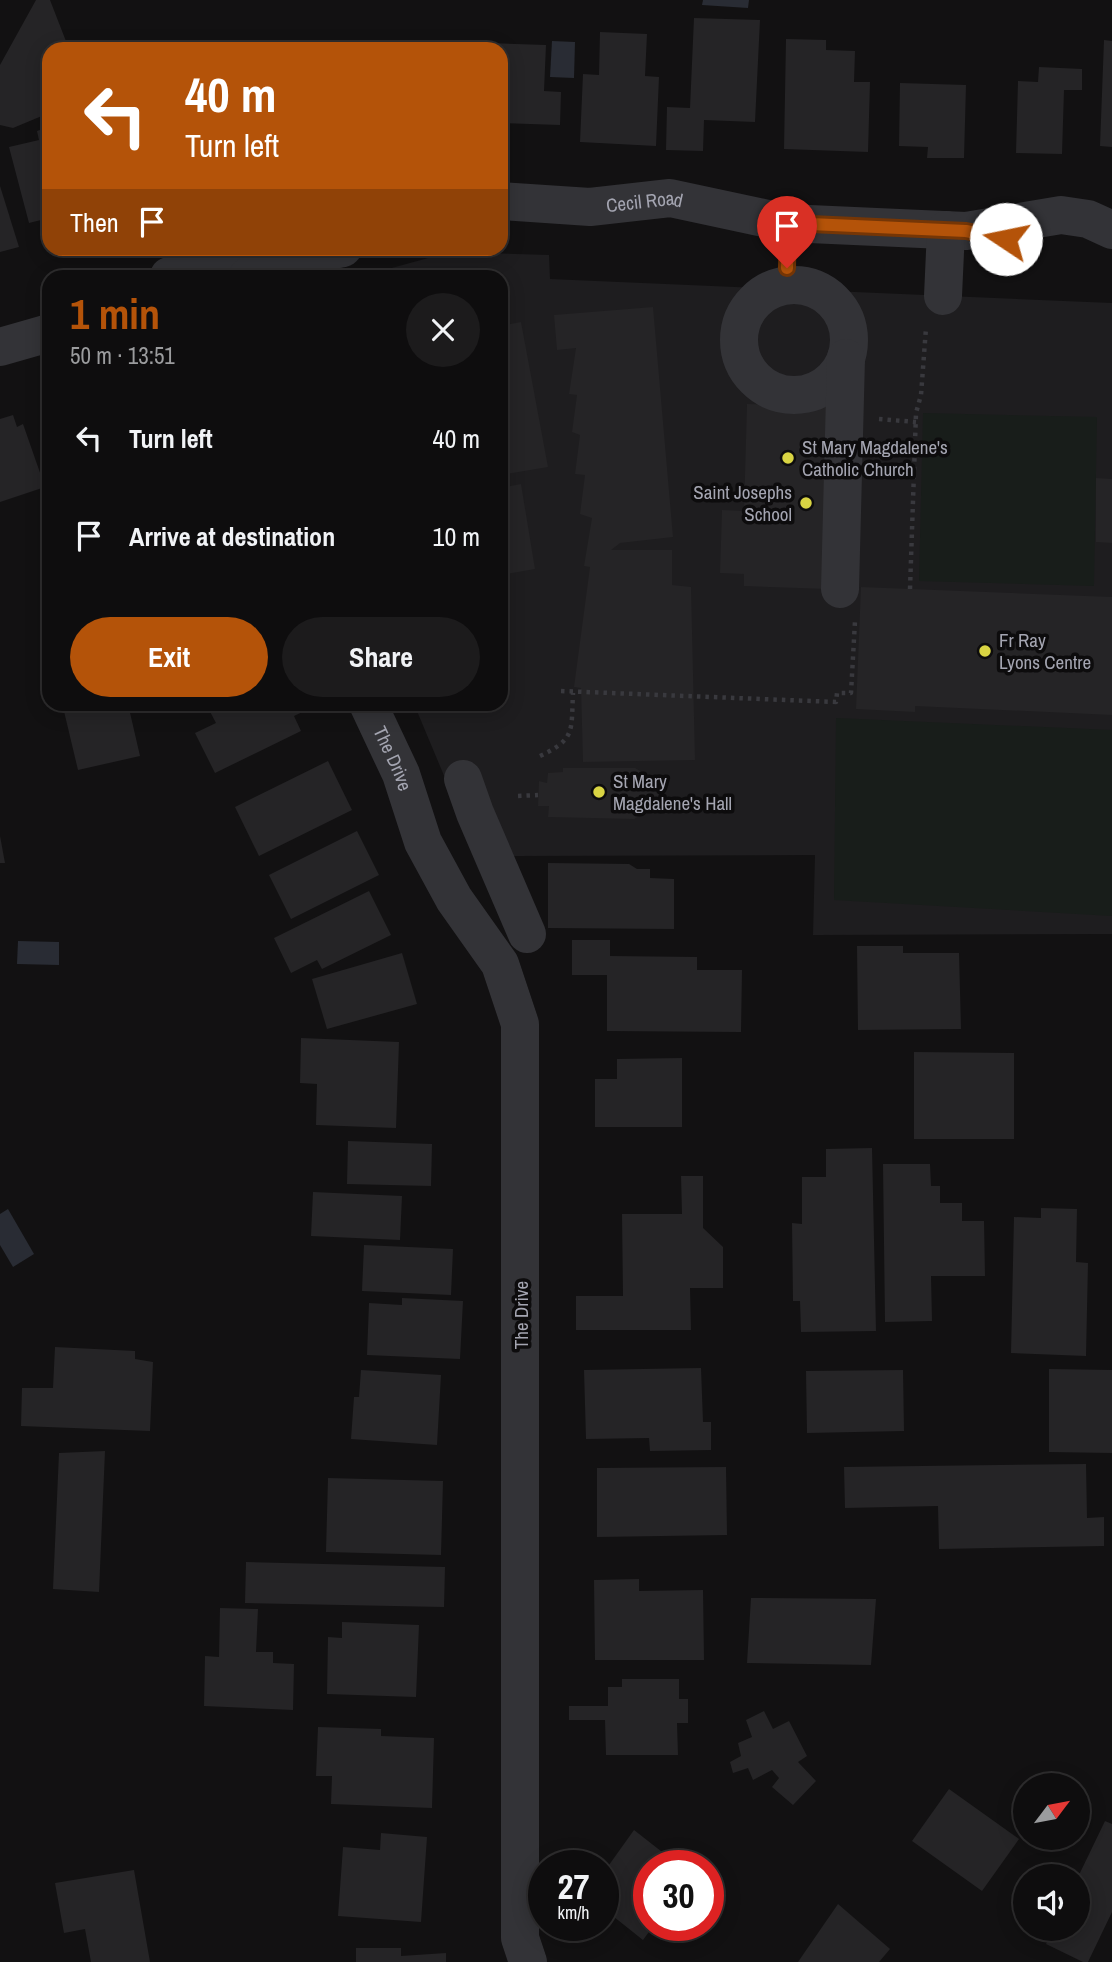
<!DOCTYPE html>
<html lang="en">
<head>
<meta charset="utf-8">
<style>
  :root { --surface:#0e0d0e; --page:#1c1b1c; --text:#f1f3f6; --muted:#9b9c9e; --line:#2e2d2e; --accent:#b45309 }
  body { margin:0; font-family:"Archivo Narrow",sans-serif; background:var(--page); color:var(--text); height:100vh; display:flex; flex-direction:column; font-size:26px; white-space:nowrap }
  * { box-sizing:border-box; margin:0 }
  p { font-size:23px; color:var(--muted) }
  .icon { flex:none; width:38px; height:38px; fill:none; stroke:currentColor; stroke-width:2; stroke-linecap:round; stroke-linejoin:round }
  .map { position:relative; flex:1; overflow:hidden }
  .drawer { position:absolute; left:42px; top:270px; width:466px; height:441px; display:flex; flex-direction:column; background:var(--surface); border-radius:21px; box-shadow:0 4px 18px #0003,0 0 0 2px var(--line) }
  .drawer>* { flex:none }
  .guide { position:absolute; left:42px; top:42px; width:466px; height:214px; border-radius:21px; box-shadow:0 4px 18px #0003,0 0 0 2px var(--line); background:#b45309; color:#fff; overflow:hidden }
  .needle { width:46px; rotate:58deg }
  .buttons { position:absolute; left:1013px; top:1773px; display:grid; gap:14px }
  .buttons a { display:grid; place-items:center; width:77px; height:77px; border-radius:50%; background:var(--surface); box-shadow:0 4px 18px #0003,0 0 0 2px var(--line); font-size:35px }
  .speed { position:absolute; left:528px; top:1850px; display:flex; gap:14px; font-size:35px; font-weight:700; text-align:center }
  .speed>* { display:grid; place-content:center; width:91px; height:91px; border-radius:50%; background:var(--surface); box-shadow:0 4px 18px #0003,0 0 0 2px var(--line); line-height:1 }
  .speed small { font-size:18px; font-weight:400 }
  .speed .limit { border:10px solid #d22; background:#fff; color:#111 }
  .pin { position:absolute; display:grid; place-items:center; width:60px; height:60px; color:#fff; margin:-72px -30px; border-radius:50% 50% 50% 0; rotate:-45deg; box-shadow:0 0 7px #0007 }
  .pin .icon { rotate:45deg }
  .me { position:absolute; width:77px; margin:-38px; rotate:281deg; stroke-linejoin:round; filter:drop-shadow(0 0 5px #0008) }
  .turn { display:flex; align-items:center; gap:24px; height:147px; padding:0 28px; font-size:32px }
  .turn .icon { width:91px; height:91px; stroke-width:2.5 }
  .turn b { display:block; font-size:49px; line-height:60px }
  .then { display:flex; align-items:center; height:66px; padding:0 28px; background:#0003; gap:14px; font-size:26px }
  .round { display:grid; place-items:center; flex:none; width:74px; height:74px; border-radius:37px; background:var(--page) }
  .summary { display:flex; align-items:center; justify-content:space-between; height:119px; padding:0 28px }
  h1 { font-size:42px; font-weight:800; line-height:52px; color:var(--accent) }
  .action { display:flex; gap:14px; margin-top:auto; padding:14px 28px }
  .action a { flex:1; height:80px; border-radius:42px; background:var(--accent); color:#fff; font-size:28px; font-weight:800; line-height:80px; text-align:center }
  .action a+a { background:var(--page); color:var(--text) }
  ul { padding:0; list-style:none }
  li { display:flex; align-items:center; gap:21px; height:98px; padding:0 28px }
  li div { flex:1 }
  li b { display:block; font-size:26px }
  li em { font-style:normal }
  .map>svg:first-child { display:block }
</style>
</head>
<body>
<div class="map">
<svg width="1112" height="1962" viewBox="0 0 1112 1962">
  <rect width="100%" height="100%" fill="#121112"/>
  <polygon fill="#1e1d1f" points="450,252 549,255 550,279 1112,303 1112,934 813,935 815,855 512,856 445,778 414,704 500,704 500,276 370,274"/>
  <g fill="#181d1a">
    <polygon points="923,413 1097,417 1094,586 919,581"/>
    <polygon points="836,718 1112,730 1112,916 834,900"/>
  </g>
  <g fill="#292c34">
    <polygon points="703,0 749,0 748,8 702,5"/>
    <polygon points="552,41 575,42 574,78 550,77"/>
    <polygon points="18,941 59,942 59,965 17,964"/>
    <polygon points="8,1209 34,1254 13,1267 0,1245 0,1214"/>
  </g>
  <g fill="#252426">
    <polygon points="36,0 50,0 69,49 49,49 49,113 13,128 0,125 0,65"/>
    <polygon points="694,18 760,20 755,122 704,120 703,151 666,150 667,107 690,108"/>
    <polygon points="600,32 647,34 645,76 659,77 656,146 580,142 583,74 599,75"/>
    <polygon points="786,39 826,40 826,50 855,51 854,82 870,82 868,152 784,149"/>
    <polygon points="1104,40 1112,41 1112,147 1100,146"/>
    <polygon points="488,43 546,45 544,91 561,92 560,125 500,123 500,49 488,49"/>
    <polygon points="1039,67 1082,69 1082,90 1064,90 1062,154 1016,153 1018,81 1038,82"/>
    <polygon points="900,83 966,85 964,158 927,158 928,147 899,146"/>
    <polygon points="49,127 49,218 29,223 9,147 39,140 37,131"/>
    <polygon points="0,186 19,247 0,252"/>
    <polygon points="653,307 673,537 620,543 611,550 672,550 672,585 691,587 695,760 583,762 581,688 574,687 590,567 584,566 592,518 580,514 585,475 575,474 580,435 572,432 577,395 569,394 576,348 557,350 554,315"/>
    <polygon points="521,322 548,467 500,475 500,326"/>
    <polygon points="747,404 832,407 827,589 744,586 744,574 720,573 722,510 744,511"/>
    <polygon points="13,415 17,427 23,424 45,487 0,502 0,419"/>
    <polygon points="1096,478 1112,479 1112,543 1096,542"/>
    <polygon points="521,484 535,569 500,575 500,488"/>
    <polygon points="861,587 1112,597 1112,715 915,706 915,712 856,709"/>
    <polygon points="79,704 128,704 140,756 78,770 63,707"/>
    <polygon points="206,704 314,704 315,706 294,716 301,731 215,773 195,733 216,723"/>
    <polygon points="328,761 352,810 259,856 235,807"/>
    <polygon points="563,768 635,768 652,778 659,789 659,804 634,819 548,817 549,806 538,806 539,781 547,783 548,773 563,772"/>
    <polygon points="357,831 379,875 291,919 269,875"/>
    <polygon points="0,836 5,863 0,863"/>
    <polygon points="548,863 629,864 637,869 650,869 650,878 674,879 674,929 548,928"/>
    <polygon points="369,891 391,935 322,969 317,960 291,973 274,938"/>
    <polygon points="572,940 610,940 610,956 697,957 697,970 742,970 741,1032 607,1031 607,975 572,975"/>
    <polygon points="857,946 903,946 903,953 959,953 961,1029 858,1030"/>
    <polygon points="402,953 417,1004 327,1029 312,979"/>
    <polygon points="301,1038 399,1042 396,1128 316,1125 317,1084 300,1083"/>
    <polygon points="914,1052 1014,1053 1014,1139 914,1139"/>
    <polygon points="682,1058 682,1127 595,1127 595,1079 617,1079 617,1059"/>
    <polygon points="348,1141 432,1144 431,1186 347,1184"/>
    <polygon points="872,1148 876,1331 801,1332 800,1301 793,1301 792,1223 802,1224 802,1177 826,1177 826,1149"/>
    <polygon points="883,1164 930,1164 931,1186 940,1186 940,1203 962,1203 962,1221 984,1221 985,1276 931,1276 932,1321 885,1322"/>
    <polygon points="681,1176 703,1176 703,1228 723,1247 723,1288 690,1288 691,1330 576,1330 576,1296 623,1296 622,1214 682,1214"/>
    <polygon points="313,1192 402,1196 400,1240 311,1236"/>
    <polygon points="1041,1208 1077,1209 1076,1262 1088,1263 1086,1356 1011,1353 1014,1217 1041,1218"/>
    <polygon points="364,1245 453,1249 451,1295 362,1291"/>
    <polygon points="402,1298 463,1301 460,1359 367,1355 369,1303 402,1305"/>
    <polygon points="55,1347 135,1351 135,1359 153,1362 150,1431 21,1426 22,1388 53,1388"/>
    <polygon points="701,1368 703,1422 711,1422 711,1450 650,1451 649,1438 586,1439 584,1370"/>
    <polygon points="1049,1369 1112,1370 1112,1453 1049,1452"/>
    <polygon points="361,1370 441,1375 437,1445 351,1439 354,1397 359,1397"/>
    <polygon points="903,1370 904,1431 807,1433 806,1371"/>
    <polygon points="105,1451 99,1592 53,1589 59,1453"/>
    <polygon points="1086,1464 1087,1518 1104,1517 1104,1546 939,1549 938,1506 845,1508 844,1467"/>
    <polygon points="726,1467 727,1535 597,1537 597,1468"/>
    <polygon points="328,1478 443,1481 441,1555 326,1552"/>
    <polygon points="246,1562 445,1567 444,1607 245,1603"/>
    <polygon points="639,1579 639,1591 703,1590 704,1660 595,1660 594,1580"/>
    <polygon points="751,1598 876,1599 871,1665 747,1663"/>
    <polygon points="220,1608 258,1609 256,1652 273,1652 273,1663 294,1664 293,1710 204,1706 205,1656 219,1657"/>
    <polygon points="342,1622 419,1625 416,1697 327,1694 328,1637 342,1638"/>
    <polygon points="622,1679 679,1679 679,1699 688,1699 688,1723 677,1723 678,1755 606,1755 605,1720 569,1720 569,1706 608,1706 608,1687 622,1687"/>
    <polygon points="764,1711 773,1729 789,1721 807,1756 798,1762 816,1781 793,1805 772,1787 779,1778 772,1770 753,1780 748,1768 733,1773 730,1762 741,1756 738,1743 752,1737 746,1720"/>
    <polygon points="318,1727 381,1729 381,1736 434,1738 432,1808 331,1804 332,1776 316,1776"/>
    <polygon points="949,1789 1019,1839 982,1891 912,1841"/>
    <polygon points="1105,1821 1112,1824 1112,1912 1088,1962 1083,1962 1046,1944 1053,1928 1078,1928 1078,1877"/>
    <polygon points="634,1830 680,1866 649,1866 649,1925 654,1925 643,1940 604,1909 604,1872"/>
    <polygon points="381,1833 427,1837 421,1922 338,1916 343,1847 380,1850"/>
    <polygon points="134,1870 150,1962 91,1962 85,1929 64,1933 55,1883"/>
    <polygon points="838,1904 890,1949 879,1962 798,1962"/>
    <polygon points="356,1948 401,1948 401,1956 446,1953 446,1962 356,1962"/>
  </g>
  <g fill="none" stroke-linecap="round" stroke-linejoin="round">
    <g stroke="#39393e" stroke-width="4.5" stroke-dasharray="3.5 5" stroke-linecap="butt">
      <polyline points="879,419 916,422"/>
      <polyline points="910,589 916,413 921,395 926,328"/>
      <polyline points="561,691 836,702 837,693 851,693 855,621"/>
      <path d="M540,756C576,739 571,731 573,693"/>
      <polyline points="518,796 538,795"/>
    </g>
    <g stroke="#333337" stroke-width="38">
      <path id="s1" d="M500,201L590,207L670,198L787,223L966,231L1061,215L1088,219L1112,230"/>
      <polyline points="169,276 262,248"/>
      <polyline points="248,276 287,259 343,248"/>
      <circle cx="794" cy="340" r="55"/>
      <polyline points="943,296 946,230"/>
      <polyline points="0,347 49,333"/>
      <polyline points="840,589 846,358"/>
      <path id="s2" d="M368,704L401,774L423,842L454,899L500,964L520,1024V1938L528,1962"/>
      <polyline points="463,779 475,813 527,934"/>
    </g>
  </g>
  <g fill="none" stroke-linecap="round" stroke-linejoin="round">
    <defs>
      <polyline id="route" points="787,268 788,223 966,231 1006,239"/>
    </defs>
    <use href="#route" stroke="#753606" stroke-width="18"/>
    <use href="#route" stroke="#b45309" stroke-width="12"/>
  </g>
  <g fill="#d9d443" stroke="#0d0c0d" stroke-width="2.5">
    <circle cx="788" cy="458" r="7"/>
    <circle cx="806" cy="503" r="7"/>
    <circle cx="985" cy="651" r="7"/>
    <circle cx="599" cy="792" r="7"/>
  </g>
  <g text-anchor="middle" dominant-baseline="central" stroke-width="7" stroke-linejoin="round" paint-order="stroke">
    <g font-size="19" fill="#a4a5b1" stroke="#0d0c0d">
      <text stroke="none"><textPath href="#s1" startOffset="145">Cecil Road</textPath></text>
      <text stroke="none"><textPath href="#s2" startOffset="60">The Drive</textPath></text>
      <text transform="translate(521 1315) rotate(-90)">The Drive</text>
    </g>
    <g font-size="19" fill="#a4a5b1" stroke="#0d0c0d" text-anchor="start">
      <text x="802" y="447">St Mary Magdalene's<tspan x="802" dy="22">Catholic Church</tspan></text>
      <text x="792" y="492" text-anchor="end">Saint Josephs<tspan x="792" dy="22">School</tspan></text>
      <text x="999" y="640">Fr Ray<tspan x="999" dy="22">Lyons Centre</tspan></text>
      <text x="613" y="781">St Mary<tspan x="613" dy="22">Magdalene's Hall</tspan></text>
    </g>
  </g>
</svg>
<div class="buttons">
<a><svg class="needle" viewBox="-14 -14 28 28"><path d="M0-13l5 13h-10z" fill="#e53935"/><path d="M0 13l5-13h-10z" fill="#9b9c9e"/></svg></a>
<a><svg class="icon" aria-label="sound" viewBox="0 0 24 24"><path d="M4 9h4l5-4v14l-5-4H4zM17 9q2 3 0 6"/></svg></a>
</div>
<div class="speed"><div>27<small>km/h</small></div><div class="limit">30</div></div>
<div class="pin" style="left:787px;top:268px;background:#d93025"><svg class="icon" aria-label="arrive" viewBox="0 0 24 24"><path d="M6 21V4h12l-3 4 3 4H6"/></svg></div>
<svg class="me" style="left:1006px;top:239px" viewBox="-20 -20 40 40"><circle r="19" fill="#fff"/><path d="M0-13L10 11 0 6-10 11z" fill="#b45309"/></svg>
<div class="guide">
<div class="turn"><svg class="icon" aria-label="left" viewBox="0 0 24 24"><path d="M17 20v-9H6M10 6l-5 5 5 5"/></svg><div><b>40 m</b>Turn left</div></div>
<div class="then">Then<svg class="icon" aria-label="arrive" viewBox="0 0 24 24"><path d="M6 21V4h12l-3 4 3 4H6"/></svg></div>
</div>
<section class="drawer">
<div class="summary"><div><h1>1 min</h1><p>50 m · 13:51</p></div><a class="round"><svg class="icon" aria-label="close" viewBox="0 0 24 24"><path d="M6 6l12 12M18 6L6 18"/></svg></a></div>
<ul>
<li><svg class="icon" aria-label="left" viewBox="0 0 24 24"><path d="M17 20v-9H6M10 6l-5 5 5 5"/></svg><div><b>Turn left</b></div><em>40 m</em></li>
<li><svg class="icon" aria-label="arrive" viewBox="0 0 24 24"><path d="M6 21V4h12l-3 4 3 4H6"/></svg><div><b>Arrive at destination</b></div><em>10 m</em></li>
</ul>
<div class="action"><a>Exit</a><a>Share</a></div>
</section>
</div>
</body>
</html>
